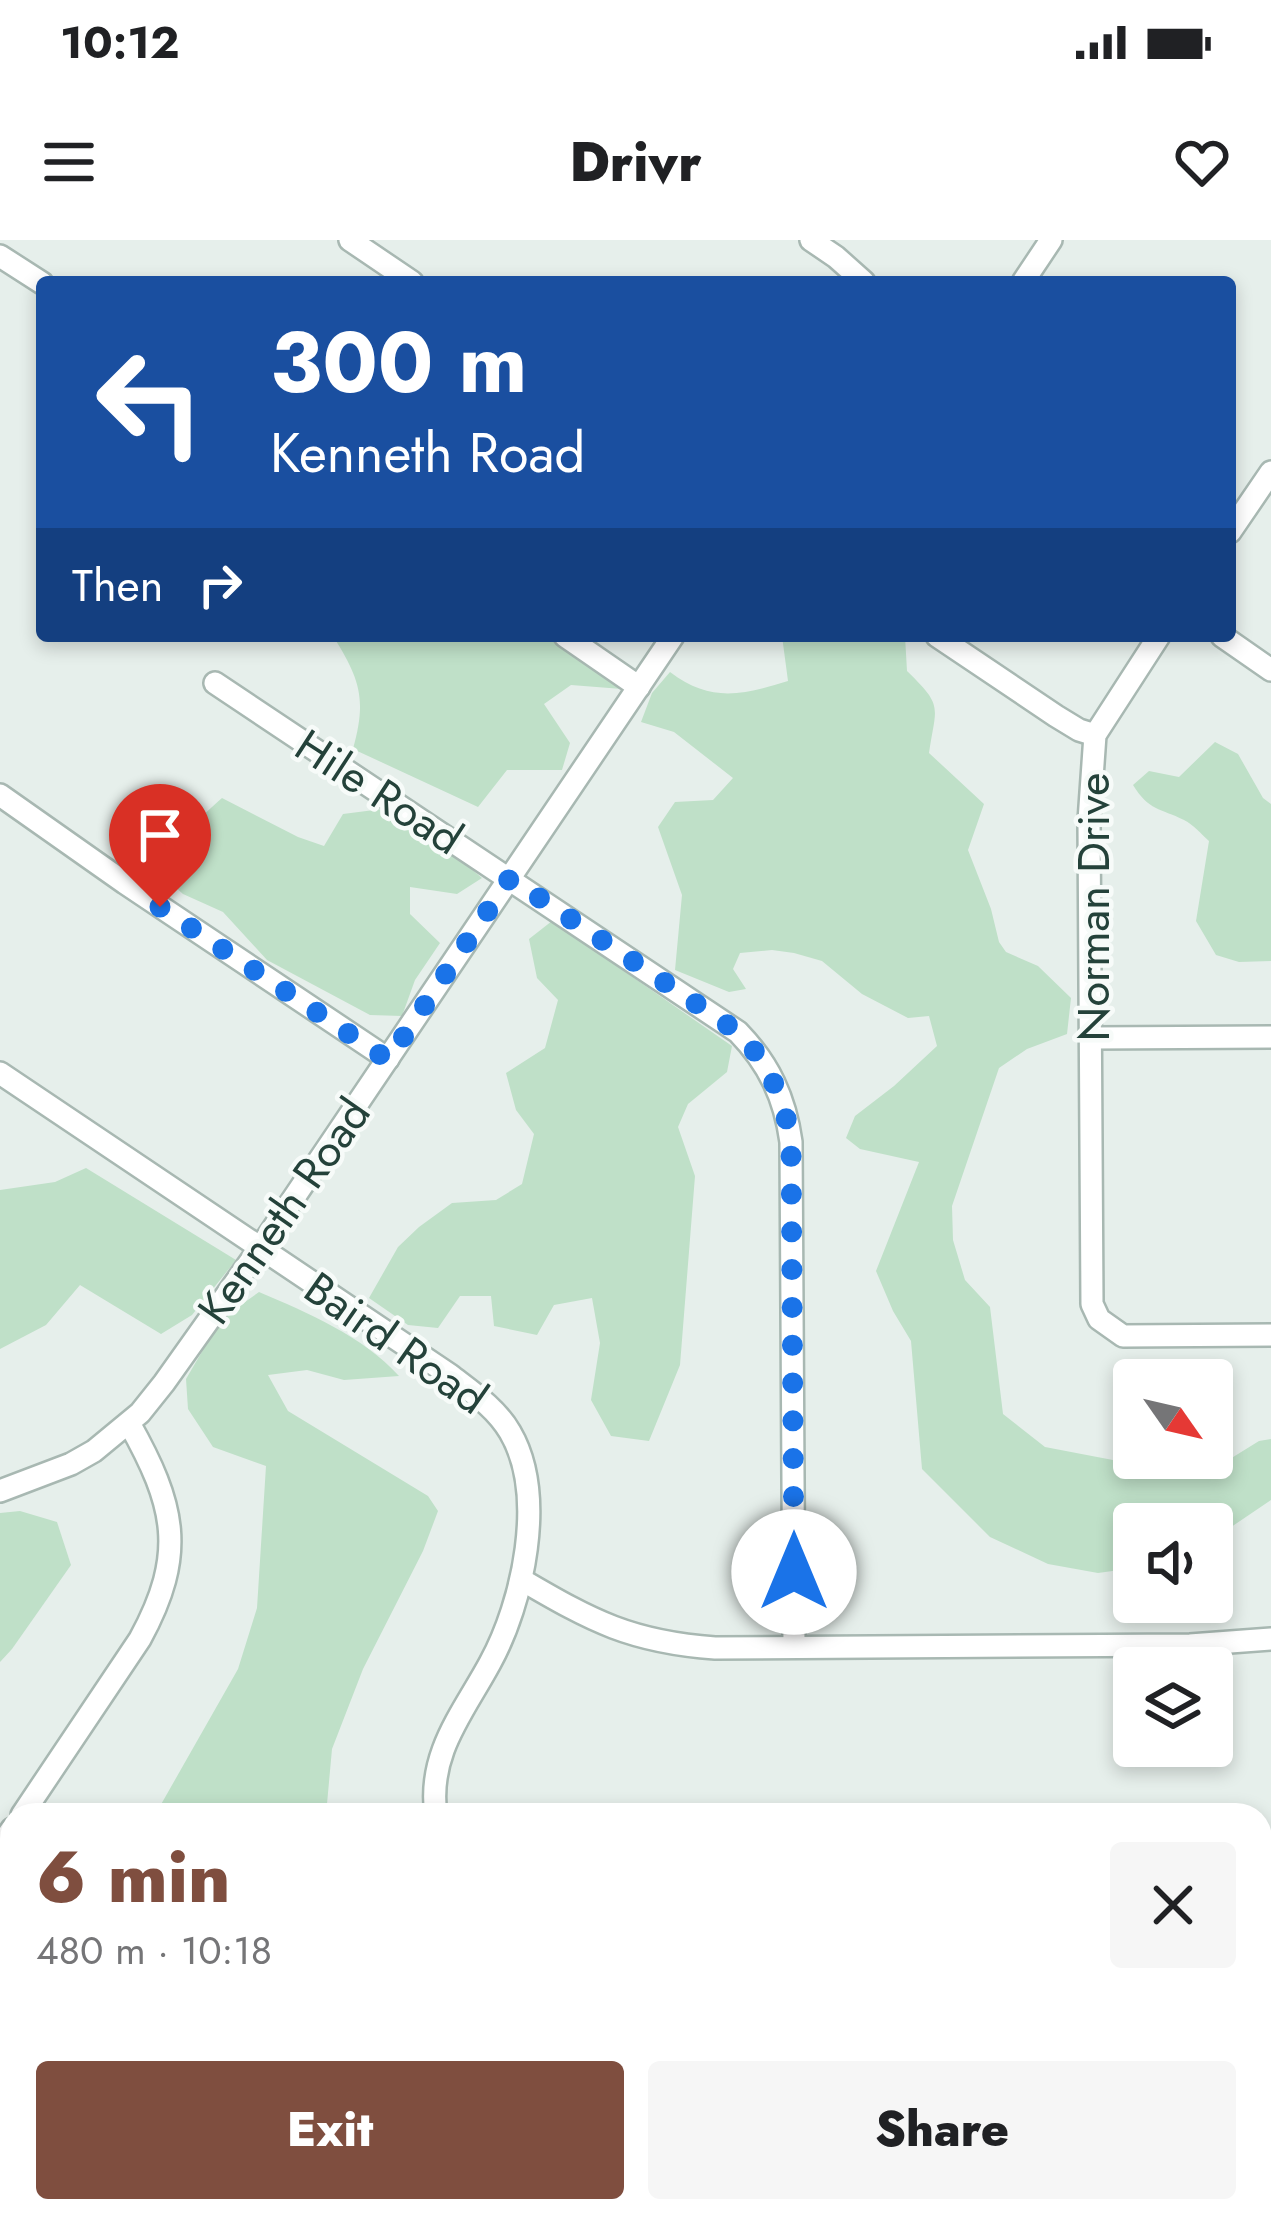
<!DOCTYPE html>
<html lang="en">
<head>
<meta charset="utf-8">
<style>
  :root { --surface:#fff; --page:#f6f6f6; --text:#202124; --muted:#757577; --accent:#7f4e3f }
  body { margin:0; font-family:Jost,sans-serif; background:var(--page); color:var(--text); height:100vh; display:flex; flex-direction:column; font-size:45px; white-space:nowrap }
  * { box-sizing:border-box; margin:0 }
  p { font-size:39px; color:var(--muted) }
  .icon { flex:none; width:66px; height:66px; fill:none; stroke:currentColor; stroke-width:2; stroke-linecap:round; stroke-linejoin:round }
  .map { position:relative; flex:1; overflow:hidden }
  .side { position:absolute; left:0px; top:1563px; width:1272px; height:420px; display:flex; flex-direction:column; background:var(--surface); border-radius:36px 36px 0 0; box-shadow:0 6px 18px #0003 }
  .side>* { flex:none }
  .hud { position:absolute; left:36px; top:36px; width:1200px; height:366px; border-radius:12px; box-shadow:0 6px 18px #0003; background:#1a4fa0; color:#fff; overflow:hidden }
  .needle { width:78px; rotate:124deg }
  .fabs { position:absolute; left:1113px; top:1119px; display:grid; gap:24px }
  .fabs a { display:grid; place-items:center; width:120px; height:120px; border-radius:12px; background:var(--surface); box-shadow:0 6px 18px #0003; font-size:60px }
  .pin { position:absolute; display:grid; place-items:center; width:102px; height:102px; color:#fff; margin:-123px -51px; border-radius:50% 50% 50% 0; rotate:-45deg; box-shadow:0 0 12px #0007 }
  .pin .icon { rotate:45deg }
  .me { position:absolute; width:132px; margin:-66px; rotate:0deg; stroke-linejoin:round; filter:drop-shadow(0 0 9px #0008) }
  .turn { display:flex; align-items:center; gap:42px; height:252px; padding:0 36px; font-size:54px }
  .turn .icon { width:156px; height:156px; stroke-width:2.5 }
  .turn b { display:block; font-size:84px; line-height:102px }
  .then { display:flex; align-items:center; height:114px; padding:0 36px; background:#0003; gap:24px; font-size:45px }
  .round { display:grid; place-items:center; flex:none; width:126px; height:126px; border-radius:12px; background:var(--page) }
  .headline { display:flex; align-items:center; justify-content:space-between; height:204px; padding:0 36px }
  h1 { font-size:72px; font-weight:800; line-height:90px; color:var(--accent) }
  .action { display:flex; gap:24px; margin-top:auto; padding:24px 36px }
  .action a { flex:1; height:138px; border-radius:12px; background:var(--accent); color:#fff; font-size:48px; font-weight:800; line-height:138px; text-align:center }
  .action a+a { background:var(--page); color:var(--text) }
  .status { display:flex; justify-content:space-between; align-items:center; height:84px; padding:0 60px; background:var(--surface); direction:ltr }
  .status svg { height:33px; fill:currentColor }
  header { display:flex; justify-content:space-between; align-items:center; height:156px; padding:0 36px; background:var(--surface); font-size:54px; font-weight:800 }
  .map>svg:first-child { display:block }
</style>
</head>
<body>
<div class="status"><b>10:12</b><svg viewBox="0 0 49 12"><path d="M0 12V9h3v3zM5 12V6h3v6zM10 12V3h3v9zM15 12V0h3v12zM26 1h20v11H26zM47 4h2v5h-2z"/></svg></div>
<header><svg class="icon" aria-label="menu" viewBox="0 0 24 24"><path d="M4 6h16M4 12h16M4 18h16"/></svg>Drivr<svg class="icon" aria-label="heart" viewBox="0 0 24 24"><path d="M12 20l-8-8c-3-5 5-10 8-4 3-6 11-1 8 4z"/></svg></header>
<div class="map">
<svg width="1271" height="1983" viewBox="0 0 1271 1983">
  <rect width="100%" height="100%" fill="#e6efeb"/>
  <g fill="#bfe0c8">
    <path d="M333,396H546L622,449L571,445L544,464L570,503L562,530H507L478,567L353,509C367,459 360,439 333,396Z"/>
    <path d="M782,396H905L907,431C944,467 936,465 929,513L984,564L968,610L991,669L999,702L1006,712L1038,726L1071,758L1067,794L1027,809L999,828L952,966L953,1000L965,1040L990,1067L1003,1174L1045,1207L1165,1230L1217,1227L1259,1201L1271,1199V1260L1212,1300V1284H1134V1328L1098,1333L1048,1324L990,1297L922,1229L911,1101L893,1071L876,1031L919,922L860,909L846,898L855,876L894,846L937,806L929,776L908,778L862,754L822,721L794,713L772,710L740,713L733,729L746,749L729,752L675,730L682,655L658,587L675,562L713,560L733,538L674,492L641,482L652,453L670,432C711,463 742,455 788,441Z"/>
    <path d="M1215,502L1238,514L1263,558L1271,564V721L1239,722L1216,715L1196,681L1209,601C1201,594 1194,585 1184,580C1160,568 1149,571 1133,545L1149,531L1179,537Z"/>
    <path d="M222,558L298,597L324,606L343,574L382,569L455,615L482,638L457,654L410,647V674L440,703L415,740L402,776L370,775L267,720L223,672L183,654L163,636C180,595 189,588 222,558Z"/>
    <polygon points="552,681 732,806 727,832 688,864 678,887 695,936 680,1125 649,1201 611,1196 591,1160 600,1103 592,1058 554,1065 537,1095 494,1086 491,1056 460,1056 438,1088 408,1085 369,1058 398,1007 419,987 452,963 496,960 522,944 534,894 516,870 506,833 545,808 558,760 537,738 529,699"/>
    <polygon points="86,928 236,1020 192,1075 161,1094 80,1045 46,1085 0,1109 0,950 55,942"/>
    <path d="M259,1052C308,1073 363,1096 399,1136L344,1140L307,1130L268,1135L288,1171L428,1256L438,1271L423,1311L363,1429L332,1509L326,1575H155L238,1429L257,1368L266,1226L213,1207L188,1169L186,1139L221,1079Z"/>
    <polygon points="20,1271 57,1282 71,1325 12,1409 0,1422 0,1273"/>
    <polygon points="12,1745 12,1971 295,1971 277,1983 0,1983 0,1765"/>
  </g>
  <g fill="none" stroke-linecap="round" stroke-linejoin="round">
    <defs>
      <g id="street">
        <polyline points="350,0 412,42"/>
        <polyline points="811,0 836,17 864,42"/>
        <polyline points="0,16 42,43"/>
        <polyline points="1023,42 1051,0"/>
        <polyline points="1230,292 1271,232"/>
        <polyline points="565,396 639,447"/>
        <polyline points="937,396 1056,476 1079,490 1095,495"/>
        <polyline points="1159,396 1095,495 1089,581 1092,1064 1099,1079 1123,1096 1271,1095"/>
        <polyline points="1222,396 1271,430"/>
        <path d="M215,443L738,792C769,824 785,858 791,902L794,1406"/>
        <polyline points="0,555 125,643 388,819"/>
        <polyline points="1092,798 1271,797"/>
        <path d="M0,833L450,1135C472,1152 496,1168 510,1192C547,1255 523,1363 490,1423C463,1473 427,1514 436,1575"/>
        <polyline points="0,1251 71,1224 94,1211 140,1173 164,1143 260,1008 673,396"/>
        <path d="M522,1340C592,1381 631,1402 715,1408L1190,1405L1271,1399"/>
        <path d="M22,1575L140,1399C187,1313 175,1265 129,1183"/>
        <polyline points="0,1607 12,1589"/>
        <polyline points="1260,1703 1271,1701"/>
        <polyline points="591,1983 592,1971"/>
      </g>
    </defs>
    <use href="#street" stroke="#a8b8b2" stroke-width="26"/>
    <use href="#street" stroke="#fff" stroke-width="21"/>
  </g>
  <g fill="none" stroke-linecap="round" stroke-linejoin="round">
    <path stroke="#1a73e8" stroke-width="21" stroke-dasharray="0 37.8" d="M160,667L388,820L510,638L738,792C769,824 784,859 791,902L794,1332"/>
  </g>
  <g text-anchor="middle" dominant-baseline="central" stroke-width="9" stroke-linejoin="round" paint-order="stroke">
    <g font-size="45" fill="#24423a" stroke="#f7fbf9">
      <text transform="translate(379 552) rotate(33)">Hile Road</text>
      <text transform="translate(1093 667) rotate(-90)">Norman Drive</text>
      <text transform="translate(284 971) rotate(-55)">Kenneth Road</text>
      <text transform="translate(396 1103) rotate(35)">Baird Road</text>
    </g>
  </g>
</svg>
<div class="fabs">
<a><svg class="needle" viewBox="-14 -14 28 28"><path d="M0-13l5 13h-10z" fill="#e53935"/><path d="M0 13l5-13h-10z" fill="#757577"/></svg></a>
<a><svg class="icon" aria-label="sound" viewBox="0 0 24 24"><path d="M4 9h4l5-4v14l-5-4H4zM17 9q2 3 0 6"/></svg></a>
<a><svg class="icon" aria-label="layers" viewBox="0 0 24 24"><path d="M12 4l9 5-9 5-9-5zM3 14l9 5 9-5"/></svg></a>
</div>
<div class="pin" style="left:160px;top:667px;background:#d93025"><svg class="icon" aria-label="arrive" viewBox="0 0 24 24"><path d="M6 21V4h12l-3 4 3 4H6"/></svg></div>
<svg class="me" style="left:794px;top:1332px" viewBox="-20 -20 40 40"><circle r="19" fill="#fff"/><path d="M0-13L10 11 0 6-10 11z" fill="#1a73e8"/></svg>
<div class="hud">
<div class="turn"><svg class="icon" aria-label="left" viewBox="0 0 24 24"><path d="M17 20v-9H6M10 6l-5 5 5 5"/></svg><div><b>300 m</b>Kenneth Road</div></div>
<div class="then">Then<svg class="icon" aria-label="right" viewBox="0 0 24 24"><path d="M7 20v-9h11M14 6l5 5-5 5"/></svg></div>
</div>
<section class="side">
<div class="headline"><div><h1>6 min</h1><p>480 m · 10:18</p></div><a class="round"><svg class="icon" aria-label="close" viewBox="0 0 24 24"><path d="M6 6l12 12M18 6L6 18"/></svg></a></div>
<div class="action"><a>Exit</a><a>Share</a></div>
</section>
</div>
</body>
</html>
